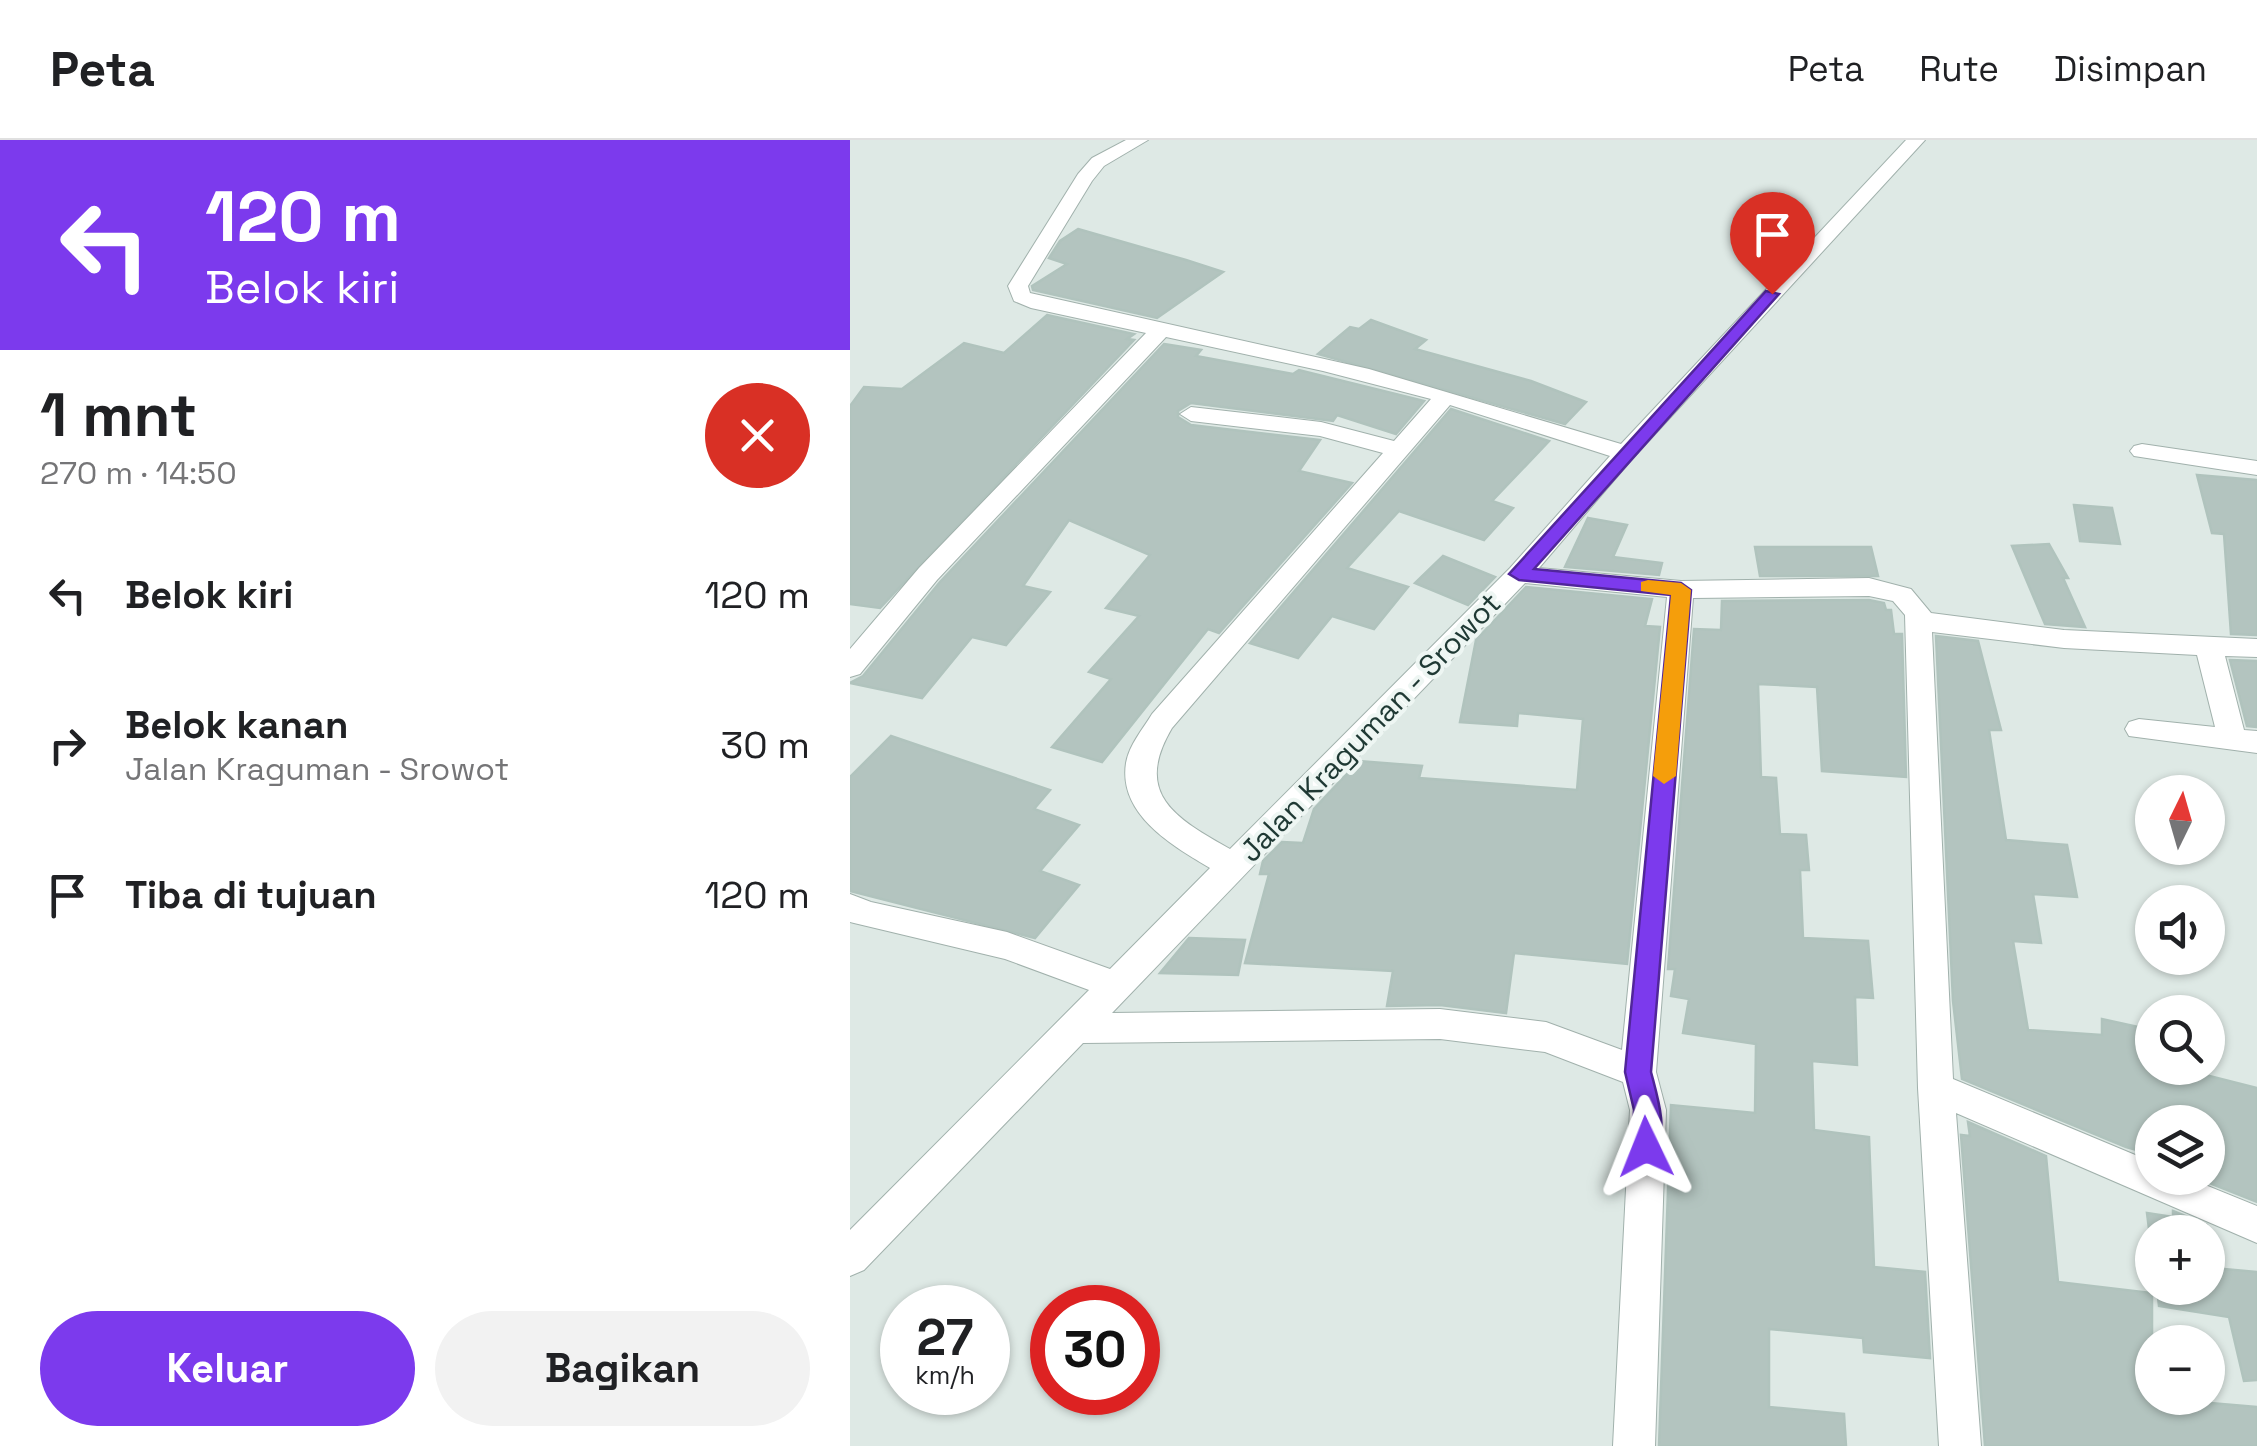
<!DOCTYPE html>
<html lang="id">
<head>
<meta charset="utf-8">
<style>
  :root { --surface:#fff; --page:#f2f2f2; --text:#202124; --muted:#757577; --line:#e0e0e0; --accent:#7c3aed }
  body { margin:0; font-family:"Space Grotesk",sans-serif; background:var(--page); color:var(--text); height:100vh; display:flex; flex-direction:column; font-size:38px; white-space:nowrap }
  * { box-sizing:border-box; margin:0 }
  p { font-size:32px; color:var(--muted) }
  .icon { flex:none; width:55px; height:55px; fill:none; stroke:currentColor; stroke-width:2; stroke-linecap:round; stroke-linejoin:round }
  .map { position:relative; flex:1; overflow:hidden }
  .sheet { display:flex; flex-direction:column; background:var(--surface); width:850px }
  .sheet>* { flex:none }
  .guide { background:#7c3aed; color:#fff; overflow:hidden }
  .needle { width:65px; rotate:5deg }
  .buttons { position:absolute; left:1285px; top:635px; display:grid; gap:20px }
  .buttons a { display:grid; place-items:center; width:90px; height:90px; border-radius:50%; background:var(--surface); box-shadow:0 2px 8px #0004; font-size:50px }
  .speed { position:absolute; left:30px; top:1145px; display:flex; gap:20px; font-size:50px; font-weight:700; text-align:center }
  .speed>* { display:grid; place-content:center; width:130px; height:130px; border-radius:50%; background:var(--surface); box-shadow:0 2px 8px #0004; line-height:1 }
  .speed small { font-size:25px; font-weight:400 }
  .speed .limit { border:15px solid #d22; background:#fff; color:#111 }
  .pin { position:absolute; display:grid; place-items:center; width:85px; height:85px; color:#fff; margin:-102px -42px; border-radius:50% 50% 50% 0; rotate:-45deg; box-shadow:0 0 10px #0007 }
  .pin .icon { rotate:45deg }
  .me { position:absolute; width:110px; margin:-55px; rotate:358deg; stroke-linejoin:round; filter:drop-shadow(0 0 8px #0008) }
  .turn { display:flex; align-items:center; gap:35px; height:210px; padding:0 40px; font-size:45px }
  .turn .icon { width:130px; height:130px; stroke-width:2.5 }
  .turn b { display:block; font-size:70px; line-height:85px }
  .round { display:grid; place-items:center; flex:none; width:105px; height:105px; border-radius:52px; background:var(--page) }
  .headline { display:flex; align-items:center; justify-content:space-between; height:170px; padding:0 40px }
  h1 { font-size:60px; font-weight:600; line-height:75px }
  .button { display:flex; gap:20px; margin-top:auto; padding:20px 40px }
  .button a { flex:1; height:115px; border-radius:60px; background:var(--accent); color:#fff; font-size:40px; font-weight:600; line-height:115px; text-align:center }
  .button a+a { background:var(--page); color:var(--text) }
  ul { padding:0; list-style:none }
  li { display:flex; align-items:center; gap:30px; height:150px; padding:0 40px }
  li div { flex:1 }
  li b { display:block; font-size:38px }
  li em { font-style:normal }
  header { display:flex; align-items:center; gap:60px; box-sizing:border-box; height:140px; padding:0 50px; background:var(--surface); border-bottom:2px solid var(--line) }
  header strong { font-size:48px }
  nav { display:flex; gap:55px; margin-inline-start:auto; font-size:35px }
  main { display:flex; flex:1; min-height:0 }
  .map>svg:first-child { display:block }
</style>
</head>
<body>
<header>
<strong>Peta</strong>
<nav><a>Peta</a><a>Rute</a><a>Disimpan</a></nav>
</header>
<main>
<section class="sheet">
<div class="guide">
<div class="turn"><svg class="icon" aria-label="left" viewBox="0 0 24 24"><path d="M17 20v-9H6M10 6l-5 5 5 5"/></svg><div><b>120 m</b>Belok kiri</div></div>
</div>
<div class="headline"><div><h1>1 mnt</h1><p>270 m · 14:50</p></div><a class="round" style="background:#d93025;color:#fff"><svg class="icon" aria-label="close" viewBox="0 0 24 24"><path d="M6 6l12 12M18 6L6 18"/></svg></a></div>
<ul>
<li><svg class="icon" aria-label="left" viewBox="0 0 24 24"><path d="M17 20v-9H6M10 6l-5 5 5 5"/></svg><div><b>Belok kiri</b></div><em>120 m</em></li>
<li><svg class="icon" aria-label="right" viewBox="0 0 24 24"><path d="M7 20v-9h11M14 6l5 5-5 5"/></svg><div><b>Belok kanan</b><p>Jalan Kraguman - Srowot</p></div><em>30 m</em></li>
<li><svg class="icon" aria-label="arrive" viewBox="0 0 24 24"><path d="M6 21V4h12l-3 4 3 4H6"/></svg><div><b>Tiba di tujuan</b></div><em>120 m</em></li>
</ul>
<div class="button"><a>Keluar</a><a>Bagikan</a></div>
</section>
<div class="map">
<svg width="1407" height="1306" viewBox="0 0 1407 1306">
  <rect width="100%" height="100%" fill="#dee9e5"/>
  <g fill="#b3c4bf" stroke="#b0c3bd" stroke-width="2.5">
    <polygon points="228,89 336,120 373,132 307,178 183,150 182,146 217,124 199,118 210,101"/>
    <polygon points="197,175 284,194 277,199 284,200 30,468 0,464 0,266 14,247 52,249 114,203 154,213"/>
    <polygon points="521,180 576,200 565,209 681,241 736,262 715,284 468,214 500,187 509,189"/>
    <polygon points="314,204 351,210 346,216 443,234 449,230 574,261 546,294 487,275 483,281 341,263 328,271 328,277 341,285 470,300 449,331 502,343 369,493 358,489 252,622 202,607 261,539 239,532 289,476 256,468 300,415 219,380 173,446 200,452 156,505 122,497 72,558 0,543 13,536 90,442"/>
    <polygon points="601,269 699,301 642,361 663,368 634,400 549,371 497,428 558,447 524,489 482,476 448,518 400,503"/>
    <polygon points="1347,335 1407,340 1407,495 1381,494 1374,394 1362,393"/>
    <polygon points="1224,365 1262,368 1270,404 1230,401"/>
    <polygon points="738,378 777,385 763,417 812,423 809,435 715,427"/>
    <polygon points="1199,404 1218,438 1213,438 1235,487 1195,484 1162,406"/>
    <polygon points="905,407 1021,407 1028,436 910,436"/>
    <polygon points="593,416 645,437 618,465 565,443"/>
    <polygon points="676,447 802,459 795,486 810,487 777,824 664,813 656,873 590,865 537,866 543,831 395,823 419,734 410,734 413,721 432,702 453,703 464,669 509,621 572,626 569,638 727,650 733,579 668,573 667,586 610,582 626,500"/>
    <polygon points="1019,460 1034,463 1036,470 1041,470 1044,494 1052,494 1056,637 972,631 967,547 908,544 911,637 926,638 930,694 956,695 959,730 950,730 953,798 1018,801 1023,858 1005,857 1007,925 962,921 964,990 1019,997 1024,1127 1075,1132 1080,1218 1014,1212 1013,1198 919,1189 919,1267 994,1274 996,1306 809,1306 821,965 905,973 906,904 833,893 839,859 821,856 825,829 818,829 844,489 871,490 872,461"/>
    <polygon points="1086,496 1128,501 1151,590 1139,590 1156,700 1217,705 1227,757 1183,754 1191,803 1163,801 1178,890 1252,895 1252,879 1302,890 1302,928 1328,928 1407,948 1407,1062 1347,1038 1358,1038 1358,982 1302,982 1302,1014 1276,1007 1112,939 1103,861"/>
    <polygon points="1380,520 1407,521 1407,587 1397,586"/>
    <polygon points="41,596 200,650 184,669 229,685 190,731 229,745 185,798 0,751 0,637"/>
    <polygon points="339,798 395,800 388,835 310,833"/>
    <polygon points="1118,982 1196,1016 1208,1142 1302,1153 1302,1258 1407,1267 1407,1306 1135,1306 1111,995 1120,996"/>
    <polygon points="1323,1071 1357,1085 1363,1128 1407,1132 1407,1240 1394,1241 1379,1177 1309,1166 1307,1148 1358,1148 1358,1092 1302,1092 1302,1113 1297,1073 1323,1077"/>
  </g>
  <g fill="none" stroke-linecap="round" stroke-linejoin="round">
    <defs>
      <g id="minor">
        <path d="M276,0H298L254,26L242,41L178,146L180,153L519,229L771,304L1056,0H1075L783,318L689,428L831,441L1019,438L1061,449L1081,473L1214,490L1407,499V517L1375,516L1394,590L1407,591V613L1279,596L1275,589L1279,582L1289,579L1365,587L1347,515L1214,508L1082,492L1103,939L1302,1022V1038H1338L1407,1066V1103L1106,973L1131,1306H1089L1068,948L1055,475L1043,461L1019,456L843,458L806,932L816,970L805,1306H763L780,970L773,942L695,912L590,899L233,903L14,1130L0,1136V1090L239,850L155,819L4,783L0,782V754L21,762L157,792L260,829L360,728C323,706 268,675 276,623C279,605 293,589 302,574L533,313L470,296L341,281L330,274L341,267L471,282L544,301L581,259L473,231L316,197L87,440L10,534L0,537V509L69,428L296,193L181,168L164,161L158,146L228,34L242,18ZM600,265L760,316L660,428L380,709C325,678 283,654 322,588ZM675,443L817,457L772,910L696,882L590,869L262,873Z"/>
        <polygon points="1292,304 1407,321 1407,335 1284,316 1280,311 1284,306"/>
      </g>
    </defs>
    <use href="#minor" stroke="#a1b1ac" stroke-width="2"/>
    <use href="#minor" fill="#fff" fill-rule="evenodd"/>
  </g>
  <path fill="#7c3aed" stroke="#51269a" stroke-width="2.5" d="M916,151L929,154L684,429L831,443L841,450L801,932C808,959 818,989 806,1016L796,1020L786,1016L782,1007L784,970L775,932L821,455L669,440L659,434Z"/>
  <polygon fill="#f59e0b" points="798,440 831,443 841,450 826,636 814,644 803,636 821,455 791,451 791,442"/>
  <g text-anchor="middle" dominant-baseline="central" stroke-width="8" stroke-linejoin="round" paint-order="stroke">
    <g font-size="30" fill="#1f3934" stroke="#eef6f3">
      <text transform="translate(520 587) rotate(-46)">Jalan Kraguman - Srowot</text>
    </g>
  </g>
</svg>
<div class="buttons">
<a><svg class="needle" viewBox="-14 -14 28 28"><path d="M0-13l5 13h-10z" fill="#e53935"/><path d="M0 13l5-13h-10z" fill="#757577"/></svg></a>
<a><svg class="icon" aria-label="sound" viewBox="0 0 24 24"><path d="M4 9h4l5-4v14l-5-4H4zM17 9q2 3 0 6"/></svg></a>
<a><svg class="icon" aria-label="search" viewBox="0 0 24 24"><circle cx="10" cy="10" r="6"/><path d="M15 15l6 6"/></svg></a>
<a><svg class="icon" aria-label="layers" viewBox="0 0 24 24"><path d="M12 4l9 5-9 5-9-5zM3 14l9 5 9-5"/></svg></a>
<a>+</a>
<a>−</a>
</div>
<div class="speed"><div>27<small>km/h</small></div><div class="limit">30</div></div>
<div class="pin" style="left:922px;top:154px;background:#d93025"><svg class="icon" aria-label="arrive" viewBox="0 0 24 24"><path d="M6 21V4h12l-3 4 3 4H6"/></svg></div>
<svg class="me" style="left:796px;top:1007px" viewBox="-20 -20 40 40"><path d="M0-17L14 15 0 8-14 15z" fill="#7c3aed" stroke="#fff" stroke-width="4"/></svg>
</div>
</main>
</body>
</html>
